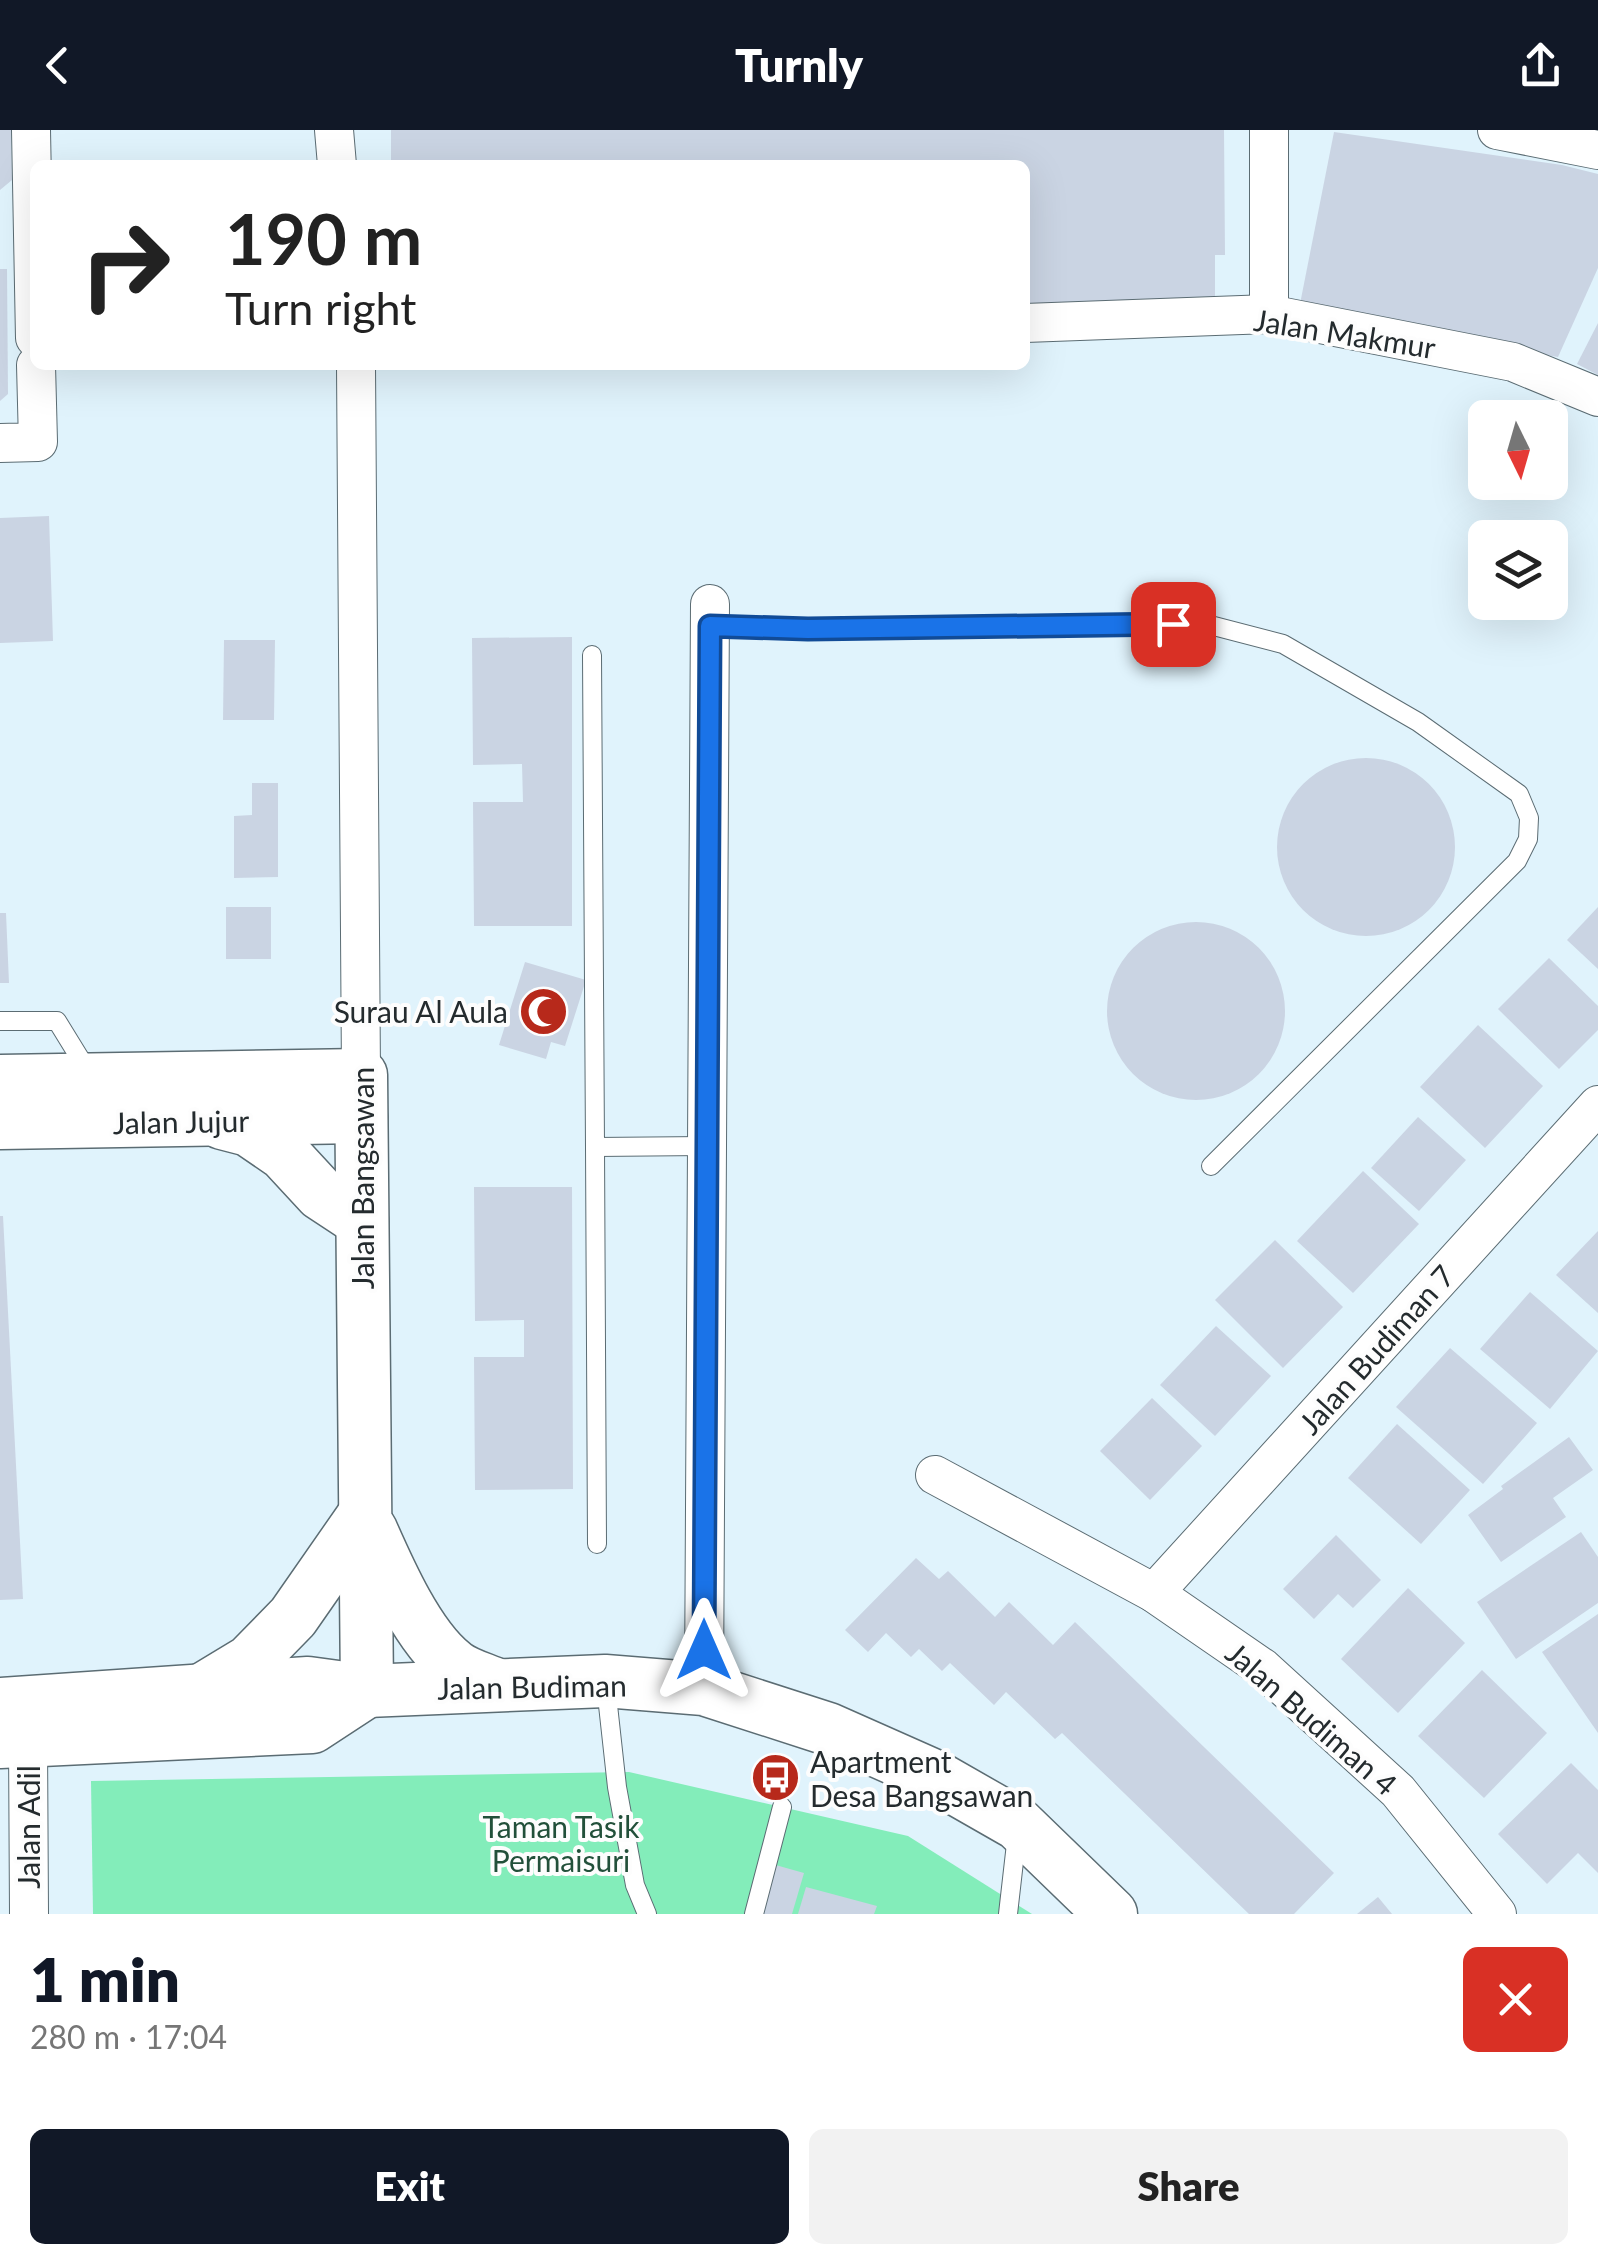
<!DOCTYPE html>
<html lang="en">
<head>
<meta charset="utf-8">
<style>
  :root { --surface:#fff; --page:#f2f2f2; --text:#222; --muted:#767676; --accent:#111827 }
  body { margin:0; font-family:Lato,sans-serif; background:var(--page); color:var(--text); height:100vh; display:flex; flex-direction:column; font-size:38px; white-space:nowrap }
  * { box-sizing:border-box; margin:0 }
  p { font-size:32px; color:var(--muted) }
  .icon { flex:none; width:55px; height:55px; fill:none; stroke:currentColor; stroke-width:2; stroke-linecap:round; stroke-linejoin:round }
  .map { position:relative; height:1784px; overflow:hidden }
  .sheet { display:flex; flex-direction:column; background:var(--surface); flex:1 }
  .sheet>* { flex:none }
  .top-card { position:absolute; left:30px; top:30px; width:1000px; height:210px; border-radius:15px; box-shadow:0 10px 40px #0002; background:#fff; color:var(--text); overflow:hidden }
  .needle { width:65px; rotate:175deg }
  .buttons { position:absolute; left:1468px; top:270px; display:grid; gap:20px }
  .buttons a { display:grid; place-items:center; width:100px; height:100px; border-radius:15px; background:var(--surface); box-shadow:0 10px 40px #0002; font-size:50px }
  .pin { position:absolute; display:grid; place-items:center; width:85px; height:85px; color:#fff; margin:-42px; border-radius:20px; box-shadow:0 5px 15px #0006 }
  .me { position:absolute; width:110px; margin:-55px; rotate:0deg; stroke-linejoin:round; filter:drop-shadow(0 0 8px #0008) }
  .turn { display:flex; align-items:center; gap:35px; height:210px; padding:0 30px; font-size:45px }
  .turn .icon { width:130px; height:130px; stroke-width:2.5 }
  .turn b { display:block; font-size:70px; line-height:85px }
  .round { display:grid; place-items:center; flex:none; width:105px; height:105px; border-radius:15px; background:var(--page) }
  .headline { display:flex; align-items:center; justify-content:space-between; height:170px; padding:0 30px }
  h1 { font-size:60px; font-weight:800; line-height:75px; color:var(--accent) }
  .action { display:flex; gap:20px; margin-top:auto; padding:20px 30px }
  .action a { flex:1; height:115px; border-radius:15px; background:var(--accent); color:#fff; font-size:40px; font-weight:800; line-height:115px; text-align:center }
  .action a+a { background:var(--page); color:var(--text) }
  header { display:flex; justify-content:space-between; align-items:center; height:130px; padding:0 30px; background:var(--accent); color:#fff; font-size:45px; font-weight:800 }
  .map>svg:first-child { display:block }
</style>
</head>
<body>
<header><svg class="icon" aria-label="back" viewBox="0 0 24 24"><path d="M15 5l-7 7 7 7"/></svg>Turnly<svg class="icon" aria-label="share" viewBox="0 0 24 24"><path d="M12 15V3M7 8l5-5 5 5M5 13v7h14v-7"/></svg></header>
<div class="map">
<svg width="1598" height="1784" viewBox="0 0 1598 1784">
  <rect width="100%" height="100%" fill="#e0f3fc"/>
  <polygon fill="#83edba" points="629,1642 908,1706 1032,1784 93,1784 91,1651"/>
  <g fill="#cad4e3">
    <polygon points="0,0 11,0 12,50 0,60"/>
    <polygon points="391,0 1224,0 1225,125 1215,125 1215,176 1025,178 1025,35 391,35"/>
    <polygon points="1334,2 1562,35 1598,44 1598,138 1558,227 1298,184"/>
    <polygon points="0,139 7,139 8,264 0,271"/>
    <polygon points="1598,193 1598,245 1577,234"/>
    <polygon points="49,386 53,511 0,513 0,388"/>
    <polygon points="572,507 572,796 474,796 473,672 523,672 522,634 473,635 472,508"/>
    <polygon points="224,510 275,510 274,590 223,590"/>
    <circle cx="1366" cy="717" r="89"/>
    <polygon points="252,653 278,653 278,747 234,748 234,686 252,685"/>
    <rect x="226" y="777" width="45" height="52"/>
    <polygon points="1598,777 1598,839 1567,810"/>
    <polygon points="0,783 6,783 9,853 0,853"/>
    <circle cx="1196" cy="881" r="89"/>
    <polygon points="1549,828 1598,876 1598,900 1559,939 1498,879"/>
    <polygon points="525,832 586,850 565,916 551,912 546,929 499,915"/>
    <polygon points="1478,895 1543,956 1485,1018 1420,957"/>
    <polygon points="1418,987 1466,1030 1419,1081 1371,1038"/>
    <polygon points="1363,1041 1419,1094 1353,1163 1297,1111"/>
    <polygon points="474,1057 572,1057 573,1359 475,1360 474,1227 524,1227 524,1190 475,1191"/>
    <polygon points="0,1086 3,1086 23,1469 0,1470"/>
    <polygon points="1598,1101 1598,1183 1556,1145"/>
    <polygon points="1275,1110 1343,1177 1283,1238 1215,1170"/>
    <polygon points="1530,1162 1598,1221 1550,1279 1480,1219"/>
    <polygon points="1216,1196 1271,1246 1215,1306 1160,1255"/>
    <polygon points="1450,1218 1537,1293 1483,1354 1396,1277"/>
    <polygon points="1152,1268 1202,1316 1150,1370 1100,1321"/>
    <polygon points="1397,1294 1470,1360 1421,1414 1348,1348"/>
    <polygon points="1569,1307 1593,1340 1553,1368 1566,1387 1501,1432 1468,1385 1503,1359 1501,1356"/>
    <polygon points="1581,1402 1598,1427 1598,1473 1516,1529 1477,1472"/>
    <polygon points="1336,1405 1381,1450 1353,1478 1338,1464 1314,1489 1283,1459"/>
    <polygon points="916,1428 939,1449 948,1441 995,1487 1009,1472 1053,1515 1075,1492 1334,1743 1294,1784 1249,1784 1062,1603 1055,1609 1006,1562 994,1575 950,1533 942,1541 919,1519 911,1527 886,1503 868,1522 845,1500"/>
    <polygon points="1408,1458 1465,1513 1398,1583 1341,1529"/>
    <polygon points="1598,1484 1598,1603 1542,1522"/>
    <polygon points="1482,1540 1547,1603 1484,1668 1418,1606"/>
    <polygon points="1571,1633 1598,1660 1598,1743 1578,1723 1547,1754 1498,1704"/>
    <polygon points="772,1734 804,1743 792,1784 758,1784"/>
    <polygon points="806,1757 877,1776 874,1784 798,1784"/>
    <polygon points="1378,1767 1392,1784 1357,1784"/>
  </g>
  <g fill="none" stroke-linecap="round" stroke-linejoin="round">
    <defs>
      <g id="lane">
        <polyline points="710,496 808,499 1136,493 1210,495 1283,514 1418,592 1519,664 1529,688 1528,709 1517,731 1211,1036"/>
        <polyline points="592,525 595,1017 705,1016"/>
        <polyline points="0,891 57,891 81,930 85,945"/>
        <polyline points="595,1017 597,1414"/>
        <polyline points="606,1557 617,1657 635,1755 647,1784"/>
        <polyline points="754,1784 782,1677"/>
        <polyline points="1008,1784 1017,1705"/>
      </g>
      <g id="street">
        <polyline points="31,0 35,208"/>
        <polyline points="334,0 337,35"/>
        <polyline points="1497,0 1598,20"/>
        <polyline points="1269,184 1269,0"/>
        <polyline points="1025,193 1269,184 1513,232 1598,267"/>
        <polyline points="356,235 361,945"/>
        <polyline points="0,313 38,312 36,235"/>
        <polyline points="935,1345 1154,1463 1263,1538 1398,1661 1497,1784"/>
        <polyline points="1154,1463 1598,975"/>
        <polyline points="704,1559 710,474"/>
        <polyline points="28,1610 29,1784"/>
      </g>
      <g id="secondary">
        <polyline points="0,951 361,945 367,1561"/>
        <polyline points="0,993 361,987"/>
        <polyline points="222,993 249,1000 284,1024 321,1064 362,1091"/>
        <path d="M371,1400C389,1441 418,1507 454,1535C465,1544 484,1549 497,1555"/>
        <polyline points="202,1560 250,1531 293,1487 364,1385"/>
        <polyline points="0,1574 308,1553 367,1561 605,1551 704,1559 828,1599 934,1646 1018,1694 1111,1784"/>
        <polyline points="0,1612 312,1597 367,1561"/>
      </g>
    </defs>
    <use href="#lane" stroke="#5b6c73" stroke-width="20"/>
    <use href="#street" stroke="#5b6c73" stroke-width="40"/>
    <use href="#secondary" stroke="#5b6c73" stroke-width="55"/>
    <use href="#lane" stroke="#fff" stroke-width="18"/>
    <use href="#street" stroke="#fff" stroke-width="38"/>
    <use href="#secondary" stroke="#fff" stroke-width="52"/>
  </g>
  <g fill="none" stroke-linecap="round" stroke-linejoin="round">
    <defs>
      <polyline id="route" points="704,1520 710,496 808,499 1173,494"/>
    </defs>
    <use href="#route" stroke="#114b97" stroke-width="25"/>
    <use href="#route" stroke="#1a73e8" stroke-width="18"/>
  </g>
  <defs>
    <symbol id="mosque-disc" viewBox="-11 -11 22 22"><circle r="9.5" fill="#b7291b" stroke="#fdfdfd"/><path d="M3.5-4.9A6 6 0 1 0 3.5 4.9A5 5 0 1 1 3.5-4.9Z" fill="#fff"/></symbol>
    <symbol id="bus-disc" viewBox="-11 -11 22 22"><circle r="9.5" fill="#b7291b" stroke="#fdfdfd"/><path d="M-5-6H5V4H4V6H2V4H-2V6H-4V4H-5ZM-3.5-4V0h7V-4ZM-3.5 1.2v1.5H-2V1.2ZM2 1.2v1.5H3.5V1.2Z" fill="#fff"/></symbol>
  </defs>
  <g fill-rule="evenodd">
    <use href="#mosque-disc" x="516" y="854" width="55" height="55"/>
    <use href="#bus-disc" x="748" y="1620" width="55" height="55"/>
  </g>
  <g text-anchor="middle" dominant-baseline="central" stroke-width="8" stroke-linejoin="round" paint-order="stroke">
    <g font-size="30" fill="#242b2e" stroke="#fdfdfd">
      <text transform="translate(1345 203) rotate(9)">Jalan Makmur</text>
      <text transform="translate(181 991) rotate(-1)">Jalan Jujur</text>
      <text transform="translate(362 1048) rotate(-90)">Jalan Bangsawan</text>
      <text transform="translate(1376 1219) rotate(-48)">Jalan Budiman 7</text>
      <text transform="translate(532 1556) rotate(-1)">Jalan Budiman</text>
      <text transform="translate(1312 1588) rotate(41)">Jalan Budiman 4</text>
      <text transform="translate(28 1697) rotate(-90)">Jalan Adil</text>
    </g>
    <g font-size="30" fill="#242b2e" stroke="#fdfdfd" text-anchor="end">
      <text x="508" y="881">Surau Al Aula</text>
      <text x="810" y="1631" text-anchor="start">Apartment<tspan x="810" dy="34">Desa Bangsawan</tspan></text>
    </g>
    <g font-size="30" fill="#22503a" stroke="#fdfdfd">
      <text x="561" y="1696">Taman Tasik<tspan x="561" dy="34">Permaisuri</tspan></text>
    </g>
  </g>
</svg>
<div class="buttons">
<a><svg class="needle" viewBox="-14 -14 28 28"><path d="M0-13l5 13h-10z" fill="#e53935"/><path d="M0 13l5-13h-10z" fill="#767676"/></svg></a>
<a><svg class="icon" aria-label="layers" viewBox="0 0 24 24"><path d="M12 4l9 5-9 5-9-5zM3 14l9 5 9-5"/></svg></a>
</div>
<div class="pin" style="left:1173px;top:494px;background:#d93025"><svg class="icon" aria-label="arrive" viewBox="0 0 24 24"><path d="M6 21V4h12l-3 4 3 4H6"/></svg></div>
<svg class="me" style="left:704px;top:1520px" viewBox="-20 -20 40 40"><path d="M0-17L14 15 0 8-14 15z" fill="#1a73e8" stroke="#fff" stroke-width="4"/></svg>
<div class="top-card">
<div class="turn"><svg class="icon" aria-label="right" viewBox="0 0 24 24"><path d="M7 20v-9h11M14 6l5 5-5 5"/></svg><div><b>190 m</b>Turn right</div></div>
</div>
</div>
<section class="sheet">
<div class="headline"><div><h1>1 min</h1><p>280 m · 17:04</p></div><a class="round" style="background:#d93025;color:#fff"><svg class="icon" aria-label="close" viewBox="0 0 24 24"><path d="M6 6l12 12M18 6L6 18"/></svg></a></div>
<div class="action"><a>Exit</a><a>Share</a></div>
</section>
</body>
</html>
